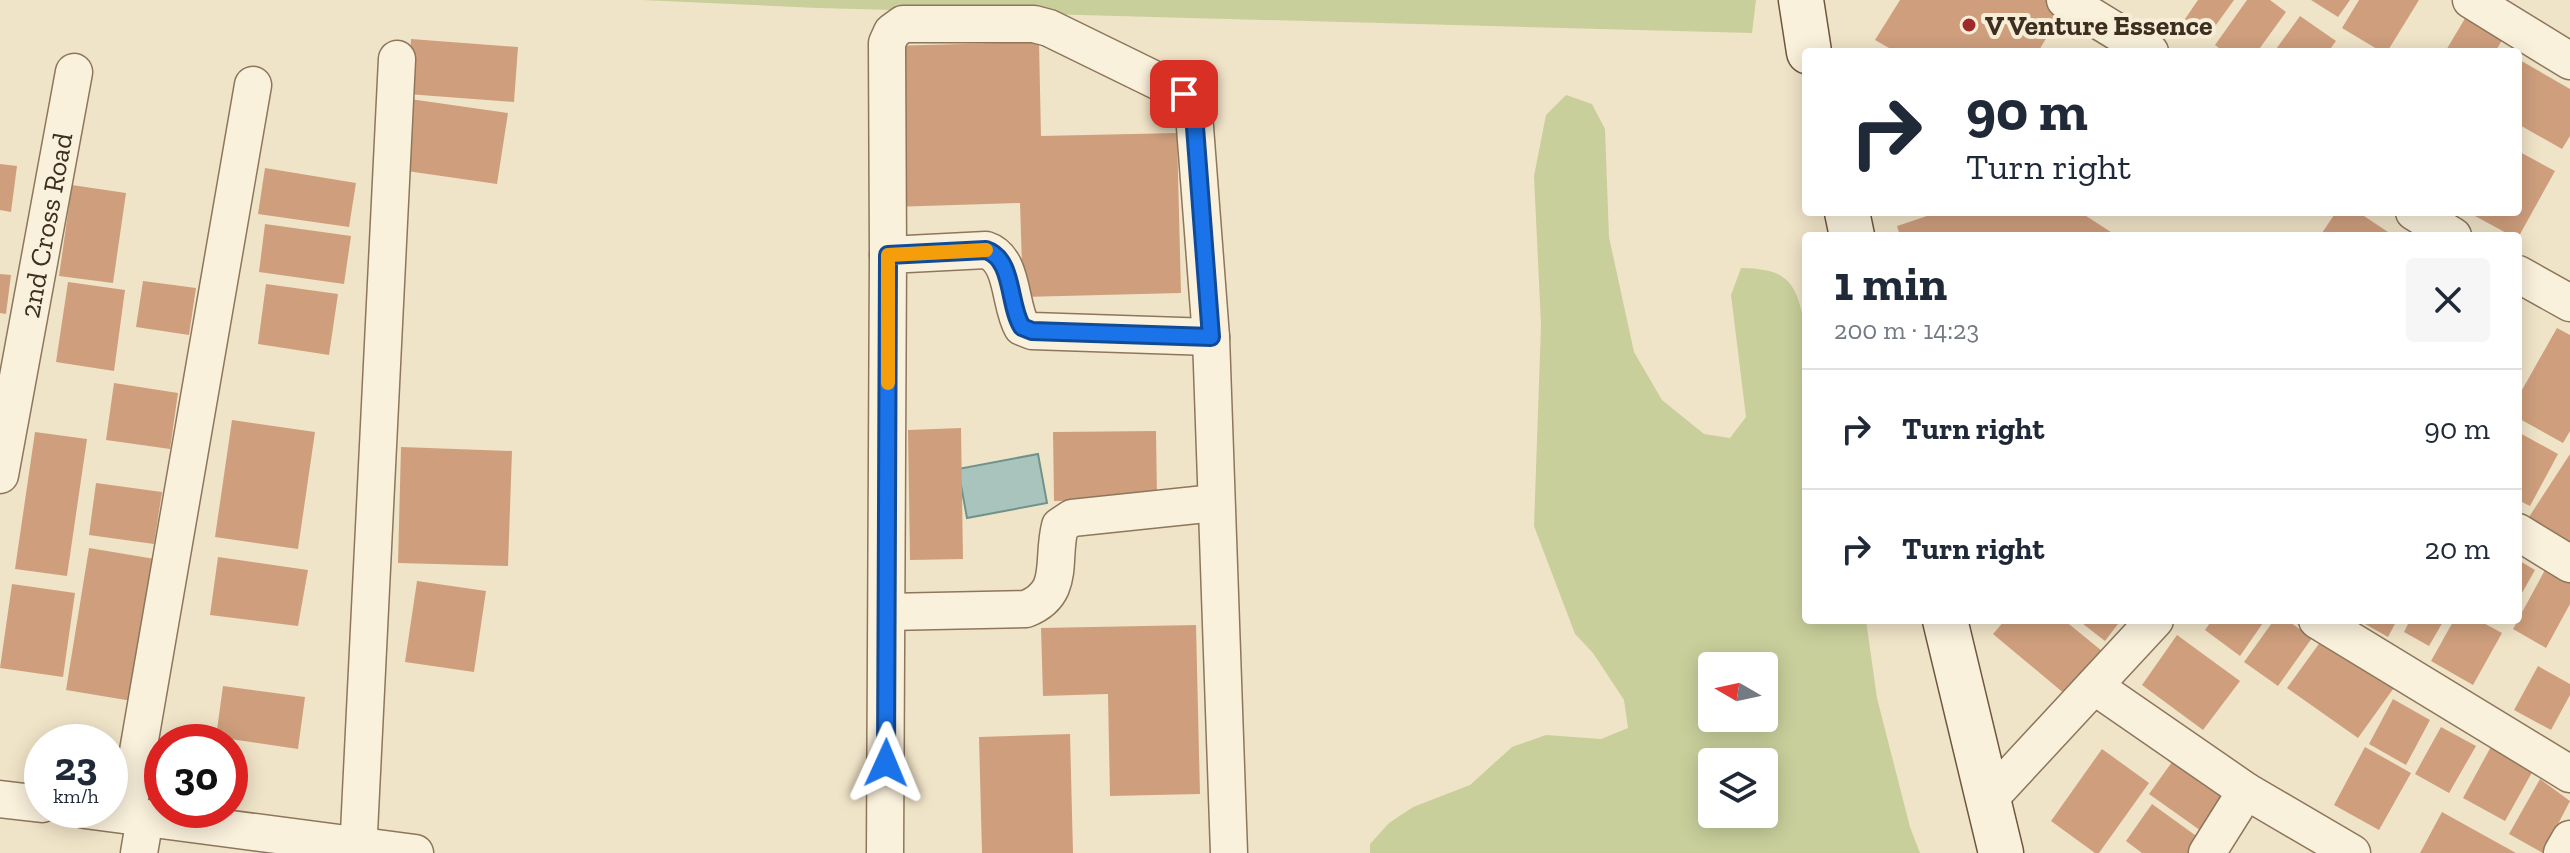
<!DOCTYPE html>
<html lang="en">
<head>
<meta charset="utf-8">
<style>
  :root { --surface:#fff; --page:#f6f6f7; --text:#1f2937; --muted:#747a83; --line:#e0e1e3 }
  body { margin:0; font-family:"Zilla Slab",serif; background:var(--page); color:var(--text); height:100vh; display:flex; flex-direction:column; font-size:30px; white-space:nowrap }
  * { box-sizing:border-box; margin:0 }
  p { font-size:26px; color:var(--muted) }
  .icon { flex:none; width:44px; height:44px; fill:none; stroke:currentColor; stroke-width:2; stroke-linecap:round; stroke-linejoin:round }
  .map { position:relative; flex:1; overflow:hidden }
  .drawer { position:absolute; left:1802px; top:232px; width:720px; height:392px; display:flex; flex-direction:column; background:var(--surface); border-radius:8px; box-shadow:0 4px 20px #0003 }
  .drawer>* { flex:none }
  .top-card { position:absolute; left:1802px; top:48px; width:720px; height:168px; border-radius:8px; box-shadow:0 4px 20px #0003; background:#fff; color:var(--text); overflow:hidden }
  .needle { width:52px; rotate:279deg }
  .controls { position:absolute; left:1698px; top:652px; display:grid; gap:16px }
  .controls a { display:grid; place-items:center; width:80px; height:80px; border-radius:8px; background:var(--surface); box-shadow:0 4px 20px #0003; font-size:40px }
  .speed { position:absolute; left:24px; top:724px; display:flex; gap:16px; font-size:40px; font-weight:700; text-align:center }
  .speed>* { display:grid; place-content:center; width:104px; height:104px; border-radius:50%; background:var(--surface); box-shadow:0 4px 20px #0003; line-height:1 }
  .speed small { font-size:20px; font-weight:400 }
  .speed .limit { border:12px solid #d22; background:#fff; color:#111 }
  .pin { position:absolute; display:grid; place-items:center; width:68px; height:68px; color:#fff; margin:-34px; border-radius:16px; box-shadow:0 4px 12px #0006 }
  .me { position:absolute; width:88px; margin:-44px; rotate:1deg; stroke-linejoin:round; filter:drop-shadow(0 0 6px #0008) }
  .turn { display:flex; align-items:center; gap:28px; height:168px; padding:0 32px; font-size:36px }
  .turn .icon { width:104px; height:104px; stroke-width:2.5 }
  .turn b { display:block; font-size:56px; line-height:68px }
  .round { display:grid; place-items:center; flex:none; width:84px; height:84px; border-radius:8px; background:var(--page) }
  .summary { display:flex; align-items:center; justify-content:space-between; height:136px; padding:0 32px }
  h1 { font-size:48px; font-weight:700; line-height:60px }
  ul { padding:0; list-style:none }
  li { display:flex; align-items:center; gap:24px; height:120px; padding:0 32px; border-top:2px solid var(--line) }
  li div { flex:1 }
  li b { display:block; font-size:30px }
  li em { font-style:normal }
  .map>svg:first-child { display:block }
</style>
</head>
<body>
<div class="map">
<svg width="2570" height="853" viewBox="0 0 2570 853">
  <rect width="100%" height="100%" fill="#f0e4c8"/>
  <g fill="#c9cf9b" fill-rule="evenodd">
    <polygon points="642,0 1756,0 1752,33 817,8"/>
    <path d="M1566,95L1592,104L1605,129L1609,237L1634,352L1662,400L1704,434L1730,438L1746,417L1731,295L1741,268C1791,269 1796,283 1806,330V620H1866L1877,698L1910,827L1920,853H1370V844L1389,823L1413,807L1470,785L1512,747L1546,735L1601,739L1628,728L1624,700L1593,653L1575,634L1534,526L1541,325L1534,176L1546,115ZM1712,666H1764V718H1712ZM1712,762H1764V814H1712Z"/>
  </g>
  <polygon fill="#a9c4bc" stroke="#6f938a" stroke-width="2" points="1038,454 1047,503 967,518 958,469"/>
  <g fill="#cf9f7d">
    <polygon points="1900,0 2046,0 2063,10 2038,52 1896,52 1875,40"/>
    <polygon points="2198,0 2234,0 2208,36 2185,19"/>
    <polygon points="2247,0 2270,0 2286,12 2257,52 2224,52 2215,45"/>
    <polygon points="2311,0 2350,0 2338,17"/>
    <polygon points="2359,0 2419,0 2387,52 2382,52 2342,28"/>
    <polygon points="2470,10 2507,32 2495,52 2445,52"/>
    <polygon points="2300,16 2336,41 2328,52 2274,52"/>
    <polygon points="411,39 518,47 514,102 407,94"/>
    <polygon points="1039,42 1041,136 1177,133 1181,293 1023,297 1020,203 892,207 888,46"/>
    <polygon points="2518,59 2570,89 2570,136 2562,149 2518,124"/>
    <polygon points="403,98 508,113 497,184 393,169"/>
    <polygon points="2518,151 2555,171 2519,236 2512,236 2475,216 2477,212 2518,212"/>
    <polygon points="0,164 17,166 11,212 0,210"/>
    <polygon points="265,168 356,183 349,227 258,214"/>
    <polygon points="72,185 126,193 113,283 59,276"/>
    <polygon points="1939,212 2080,212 2117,236 1900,236 1897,226"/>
    <polygon points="2336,212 2358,212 2394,236 2320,236"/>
    <polygon points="265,224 351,236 344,284 259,272"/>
    <polygon points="0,274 11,275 6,314 0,313"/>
    <polygon points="143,281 196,288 189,335 136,327"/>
    <polygon points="68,282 125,290 114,371 56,362"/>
    <polygon points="266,284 338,294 329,355 258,344"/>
    <polygon points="2557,328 2570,335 2570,431 2563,443 2518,418 2518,397"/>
    <polygon points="114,383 178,393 170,449 106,440"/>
    <polygon points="232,420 315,432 298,549 215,537"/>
    <polygon points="961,428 963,559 910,560 908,430"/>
    <polygon points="1156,431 1157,499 1054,501 1053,432"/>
    <polygon points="35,432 87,439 67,576 15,569"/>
    <polygon points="2518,432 2558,454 2530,506 2518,500"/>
    <polygon points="401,447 512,451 508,566 398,563"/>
    <polygon points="2570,454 2570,548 2527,520"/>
    <polygon points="96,483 162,492 154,544 89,535"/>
    <polygon points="89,548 161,560 138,702 66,690"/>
    <polygon points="218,557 308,570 298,626 210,615"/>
    <polygon points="2518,560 2535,570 2518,600"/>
    <polygon points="2546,568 2570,581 2570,604 2546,648 2513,629"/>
    <polygon points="417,581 486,591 474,672 405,662"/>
    <polygon points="12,584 75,593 63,677 0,668"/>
    <polygon points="2005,620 2064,620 2102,651 2066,695 1993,634"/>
    <polygon points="2078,620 2121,620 2105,641"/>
    <polygon points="2212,620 2265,620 2240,656 2205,630"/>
    <polygon points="2274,620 2287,620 2312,638 2278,686 2244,662"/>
    <polygon points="2358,620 2397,620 2388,637"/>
    <polygon points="2410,620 2444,620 2429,646 2404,632"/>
    <polygon points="2454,620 2478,620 2502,633 2473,685 2431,661"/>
    <polygon points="1196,625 1200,794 1110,796 1108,694 1043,696 1041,628"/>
    <polygon points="2326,634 2396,685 2358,738 2287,688"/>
    <polygon points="2177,635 2240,681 2203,730 2142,685"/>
    <polygon points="2538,666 2570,684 2570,695 2551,730 2514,710"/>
    <polygon points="223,686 305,697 298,749 216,737"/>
    <polygon points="2393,699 2430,720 2406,765 2369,744"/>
    <polygon points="2441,727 2476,746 2449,793 2415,774"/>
    <polygon points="1070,734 1073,853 982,853 979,737"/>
    <polygon points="2493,743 2535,767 2505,821 2463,798"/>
    <polygon points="2365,747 2411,773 2379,830 2334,805"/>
    <polygon points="2102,749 2149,783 2099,853 2095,853 2051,821"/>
    <polygon points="2177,755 2232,794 2204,833 2149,794"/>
    <polygon points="2540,779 2570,801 2543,853 2509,834"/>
    <polygon points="2152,804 2206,843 2199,853 2142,853 2126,841"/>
    <polygon points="2442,812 2516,853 2420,853"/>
  </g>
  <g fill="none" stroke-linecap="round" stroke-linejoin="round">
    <defs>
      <g id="street">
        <polyline points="2065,0 2150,52"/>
        <polyline points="2471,0 2570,61"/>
        <polyline points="2414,212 2453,236"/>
        <polyline points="888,255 887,43 892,32 903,24 1034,24 1049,28 1184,94 1194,114 1211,337 1229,853"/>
        <polyline points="2518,274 2570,303"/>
        <path id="s1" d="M0,475L74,72"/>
        <polyline points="2518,532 2570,564"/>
        <path d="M887,612L1026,609C1066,593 1051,561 1060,526L1072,518L1215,503"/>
        <polyline points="2317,620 2570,774"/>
        <polyline points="2094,686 2246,791"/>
        <polyline points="0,799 42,804"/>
        <polyline points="1989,799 2155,620"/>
        <polyline points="85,810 415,853"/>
        <polyline points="127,815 253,85"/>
        <polyline points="139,853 145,818"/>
        <polyline points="358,853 397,59"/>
        <path d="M885,853L888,255L986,250C1014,259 1009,305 1022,327L1032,331L1211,337"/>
        <polyline points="2207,853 2246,791 2352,853"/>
        <polyline points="2562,853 2570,839"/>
      </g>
      <g id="secondary">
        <polyline points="1801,0 1809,52"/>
        <polyline points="1847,212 1852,236"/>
        <polyline points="1945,620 2001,853"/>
      </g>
    </defs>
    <use href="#street" stroke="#8d765c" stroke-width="39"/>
    <use href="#secondary" stroke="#6f573f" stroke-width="47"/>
    <use href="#street" stroke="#faf1dc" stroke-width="36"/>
    <use href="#secondary" stroke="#faf1dc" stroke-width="44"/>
  </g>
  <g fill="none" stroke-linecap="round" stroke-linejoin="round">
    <defs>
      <path id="route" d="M886,763L888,255L986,250C1014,259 1008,305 1022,327L1032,331L1211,337L1194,114L1184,94"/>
    </defs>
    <use href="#route" stroke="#114b97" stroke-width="20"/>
    <use href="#route" stroke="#1a73e8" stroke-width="14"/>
    <polyline stroke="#f59e0b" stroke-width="14" points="888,383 888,255 986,250"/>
  </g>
  <circle fill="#9e2a2b" stroke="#f7eed8" stroke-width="3" cx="1969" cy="25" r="8"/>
  <g text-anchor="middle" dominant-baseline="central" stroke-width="8" stroke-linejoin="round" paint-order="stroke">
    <g font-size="28" font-weight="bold" fill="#3d2e20" stroke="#f7eed8" text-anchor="start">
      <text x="1985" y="25">V Venture Essence</text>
    </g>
    <g font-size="28" fill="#3d2e20" stroke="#f7eed8">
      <text stroke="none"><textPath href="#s1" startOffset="254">2nd Cross Road</textPath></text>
    </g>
  </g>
</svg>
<div class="controls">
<a><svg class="needle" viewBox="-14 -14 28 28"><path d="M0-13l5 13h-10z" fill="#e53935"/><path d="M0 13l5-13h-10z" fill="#747a83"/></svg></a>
<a><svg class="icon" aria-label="layers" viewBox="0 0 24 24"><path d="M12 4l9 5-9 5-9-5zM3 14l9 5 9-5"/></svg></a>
</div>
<div class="speed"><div>23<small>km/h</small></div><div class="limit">30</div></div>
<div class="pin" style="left:1184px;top:94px;background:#d93025"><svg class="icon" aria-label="arrive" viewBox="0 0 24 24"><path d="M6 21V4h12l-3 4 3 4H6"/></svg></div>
<svg class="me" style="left:886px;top:763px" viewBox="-20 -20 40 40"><path d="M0-17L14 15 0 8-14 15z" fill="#1a73e8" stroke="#fff" stroke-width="4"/></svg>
<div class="top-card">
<div class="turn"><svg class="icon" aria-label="right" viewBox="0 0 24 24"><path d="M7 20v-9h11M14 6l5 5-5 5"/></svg><div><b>90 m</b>Turn right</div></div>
</div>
<section class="drawer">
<div class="summary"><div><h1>1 min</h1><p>200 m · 14:23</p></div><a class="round"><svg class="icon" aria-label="close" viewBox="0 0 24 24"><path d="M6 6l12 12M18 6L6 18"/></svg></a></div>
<ul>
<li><svg class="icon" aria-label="right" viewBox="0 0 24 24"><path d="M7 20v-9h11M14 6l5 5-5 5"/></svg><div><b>Turn right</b></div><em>90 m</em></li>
<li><svg class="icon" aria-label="right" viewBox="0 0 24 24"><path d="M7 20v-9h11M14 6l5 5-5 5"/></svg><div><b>Turn right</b></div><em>20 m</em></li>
</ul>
</section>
</div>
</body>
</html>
